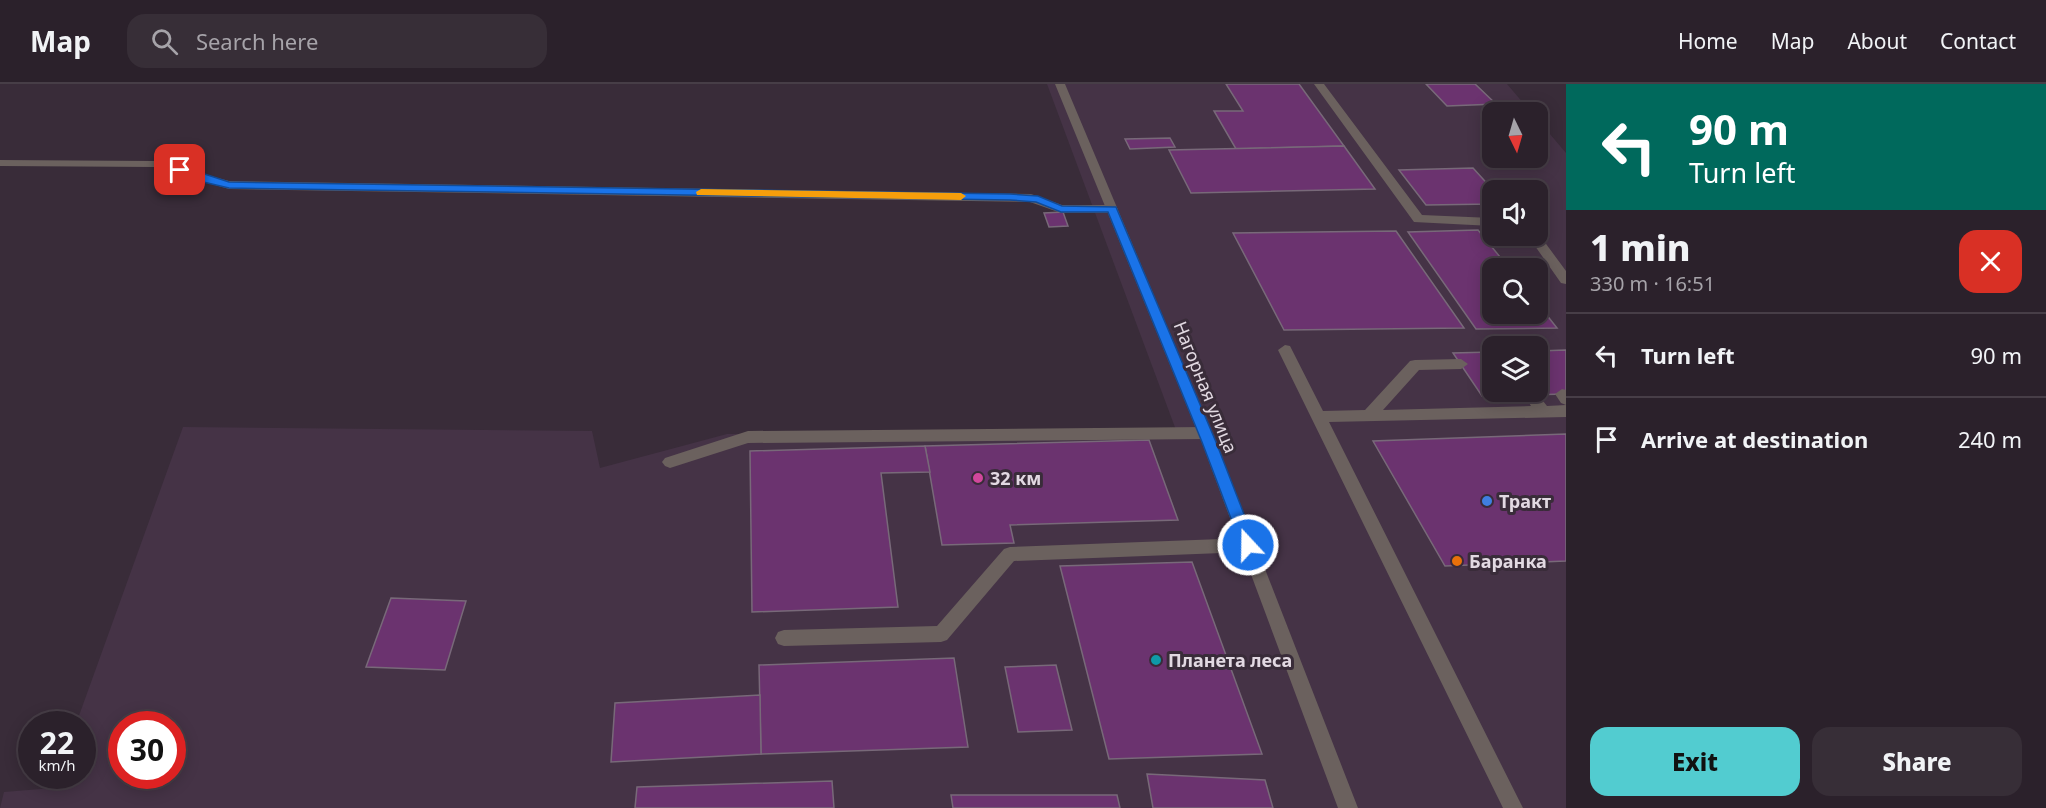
<!DOCTYPE html>
<html lang="en">
<head>
<meta charset="utf-8">
<style>
  :root { --surface:#2b212b; --page:#372e37; --text:#f1f3f6; --muted:#a6a3a9; --line:#473e47; --accent:#52ccd0 }
  body { margin:0; font-family:"Noto Sans",sans-serif; background:var(--page); color:var(--text); height:100vh; display:flex; flex-direction:column; font-size:22px; white-space:nowrap }
  * { box-sizing:border-box; margin:0 }
  p { font-size:20px; color:var(--muted) }
  .icon { flex:none; width:33px; height:33px; fill:none; stroke:currentColor; stroke-width:2; stroke-linecap:round; stroke-linejoin:round }
  .map { position:relative; flex:1; overflow:hidden }
  .side { display:flex; flex-direction:column; background:var(--surface); width:480px }
  .side>* { flex:none }
  .banner { background:#00695c; color:#fff; overflow:hidden }
  .needle { width:39px; rotate:175deg }
  .tools { position:absolute; left:1482px; top:18px; display:grid; gap:12px }
  .tools a { display:grid; place-items:center; width:66px; height:66px; border-radius:12px; background:var(--surface); box-shadow:0 3px 15px #0003,0 0 0 2px var(--line); font-size:30px }
  .speed { position:absolute; left:18px; top:627px; display:flex; gap:12px; font-size:30px; font-weight:700; text-align:center }
  .speed>* { display:grid; place-content:center; width:78px; height:78px; border-radius:50%; background:var(--surface); box-shadow:0 3px 15px #0003,0 0 0 2px var(--line); line-height:1 }
  .speed small { font-size:15px; font-weight:400 }
  .speed .limit { border:9px solid #d22; background:#fff; color:#111 }
  .pin { position:absolute; display:grid; place-items:center; width:51px; height:51px; color:#fff; margin:-26px; border-radius:12px; box-shadow:0 3px 9px #0006 }
  .me { position:absolute; width:66px; margin:-33px; rotate:339deg; stroke-linejoin:round; filter:drop-shadow(0 0 4px #0008) }
  .turn { display:flex; align-items:center; gap:21px; height:126px; padding:0 24px; font-size:27px }
  .turn .icon { width:78px; height:78px; stroke-width:2.5 }
  .turn b { display:block; font-size:42px; line-height:51px }
  .round { display:grid; place-items:center; flex:none; width:63px; height:63px; border-radius:18px; background:var(--page) }
  .summary { display:flex; align-items:center; justify-content:space-between; height:102px; padding:0 24px }
  h1 { font-size:36px; font-weight:800; line-height:45px }
  .button { display:flex; gap:12px; margin-top:auto; padding:12px 24px }
  .button a { flex:1; height:69px; border-radius:18px; background:var(--accent); color:#111; font-size:24px; font-weight:800; line-height:69px; text-align:center }
  .button a+a { background:var(--page); color:var(--text) }
  ul { padding:0; list-style:none }
  li { display:flex; align-items:center; gap:18px; height:84px; padding:0 24px; border-top:2px solid var(--line) }
  li div { flex:1 }
  li b { display:block; font-size:22px }
  li em { font-style:normal }
  header { display:flex; align-items:center; gap:36px; box-sizing:border-box; height:84px; padding:0 30px; background:var(--surface); border-bottom:2px solid var(--line) }
  header strong { font-size:28px }
  nav { display:flex; gap:33px; margin-inline-start:auto; font-size:21px }
  .search { width:420px; height:54px; background:var(--page); display:flex; align-items:center; gap:15px; box-sizing:border-box; padding:0 21px; border-radius:18px; color:var(--muted); font-size:22px }
  main { display:flex; flex:1; min-height:0 }
  .map>svg:first-child { display:block }
</style>
</head>
<body>
<header>
<strong>Map</strong>
<div class="search"><svg class="icon" aria-label="search" viewBox="0 0 24 24"><circle cx="10" cy="10" r="6"/><path d="M15 15l6 6"/></svg>Search here</div>
<nav><a>Home</a><a>Map</a><a>About</a><a>Contact</a></nav>
</header>
<main>
<div class="map">
<svg width="1566" height="724" viewBox="0 0 1566 724">
  <rect width="100%" height="100%" fill="#392c39"/>
  <path fill="#453346" fill-rule="evenodd" d="M1047,0H1507L1531,28H1492V74H1538V36L1566,69V724H0L4,708L53,704L58,692H82V640H76L183,343L592,347L600,384L727,350L1176,346ZM1492,106H1538V152H1492ZM1492,184H1538V230H1492ZM1492,262H1538V308H1492ZM122,640H172V692H122Z"/>
  <g fill="#6b336f" stroke="#786979" stroke-width="1.5">
    <polygon points="1226,0 1299,0 1344,62 1236,65 1214,27 1243,27"/>
    <polygon points="1426,0 1475,0 1496,20 1447,22"/>
    <polygon points="1170,54 1175,63 1130,65 1125,55"/>
    <polygon points="1344,62 1375,105 1191,109 1169,66"/>
    <polygon points="1473,84 1493,106 1492,120 1426,121 1399,86"/>
    <polygon points="1063,128 1068,142 1049,143 1044,129"/>
    <polygon points="1478,146 1509,184 1492,184 1492,230 1538,230 1538,220 1557,244 1476,245 1408,148"/>
    <polygon points="1396,147 1464,244 1284,246 1233,149"/>
    <polygon points="1566,266 1566,310 1482,312 1453,269 1492,268 1492,308 1538,308 1538,267"/>
    <polygon points="1566,350 1566,477 1445,482 1373,357"/>
    <polygon points="1149,356 1178,436 1010,441 1014,459 942,461 925,362"/>
    <polygon points="925,362 930,388 881,389 898,523 752,528 750,367"/>
    <polygon points="1192,478 1262,670 1109,675 1060,482"/>
    <polygon points="391,514 466,517 445,586 366,583"/>
    <polygon points="954,574 968,663 761,670 759,581"/>
    <polygon points="1056,581 1072,646 1018,648 1005,583"/>
    <polygon points="760,611 761,670 611,678 615,619"/>
    <polygon points="1147,690 1265,696 1273,724 1153,724"/>
    <polygon points="832,697 834,724 635,724 637,703"/>
    <polygon points="951,711 1117,711 1120,724 953,724"/>
  </g>
  <g fill="none" stroke-linecap="round" stroke-linejoin="round">
    <g fill="#6b615e" fill-rule="evenodd">
      <polygon points="1314,0 1324,0 1422,131 1492,134 1492,142 1414,138"/>
      <polygon points="0,76 154,77 229,97 1031,110 1062,121 1112,121 1118,125 1112,129 1061,129 1030,118 229,105 154,83 0,82"/>
      <polygon points="1538,149 1566,187 1566,200 1561,199 1528,152 1538,152"/>
      <polygon points="1285,261 1290,262 1323,327 1365,326 1410,277 1415,276 1461,275 1468,280 1461,285 1419,286 1383,326 1531,322 1524,311 1526,308 1536,308 1547,322 1566,321 1566,333 1329,338 1523,724 1503,724 1278,266"/>
      <polygon points="1562,305 1566,306 1566,321 1561,319 1555,310"/>
      <polygon points="1205,343 1210,345 1212,349 1210,353 1205,355 748,359 670,384 665,382 662,378 665,374 748,347"/>
      <polygon points="1248,454 1254,456 1256,461 1254,466 1248,468 1014,477 947,556 941,558 784,562 778,560 775,554 778,548 784,546 937,542 1004,465 1010,463"/>
    </g>
    <polygon fill="#6b615e" fill-rule="evenodd" points="1055,0 1065,0 1216,359 1358,724 1338,724 1202,359"/>
  </g>
  <polygon fill="#1a73e8" stroke="#114b97" stroke-width="1.5" points="180,82 229,98 1010,110 1038,112 1062,122 1116,123 1216,358 1256,461 1248,468 1241,461 1202,358 1108,128 1061,128 1036,118 1010,116 229,104 199,97 176,88 176,83"/>
  <polygon fill="#f59e0b" points="701,105 961,109 966,112 961,116 697,111 696,108"/>
  <circle fill="#d1479c" stroke="#392c39" stroke-width="2" cx="978" cy="394" r="6"/>
  <circle fill="#3f7fe0" stroke="#392c39" stroke-width="2" cx="1487" cy="417" r="6"/>
  <circle fill="#e8710a" stroke="#392c39" stroke-width="2" cx="1457" cy="477" r="6"/>
  <circle fill="#0f9aa8" stroke="#392c39" stroke-width="2" cx="1156" cy="576" r="6"/>
  <g text-anchor="middle" dominant-baseline="central" stroke-width="6" stroke-linejoin="round" paint-order="stroke">
    <g font-size="18" fill="#e2d9e2" stroke="#392c39">
      <text transform="translate(1206 303) rotate(68)">Нагорная улица</text>
    </g>
    <g font-size="18" font-weight="bold" fill="#e2d9e2" stroke="#392c39" text-anchor="start">
      <text x="990" y="394">32 км</text>
      <text x="1499" y="417">Тракт</text>
      <text x="1469" y="477">Баранка</text>
      <text x="1168" y="576">Планета леса</text>
    </g>
  </g>
</svg>
<div class="tools">
<a><svg class="needle" viewBox="-14 -14 28 28"><path d="M0-13l5 13h-10z" fill="#e53935"/><path d="M0 13l5-13h-10z" fill="#a6a3a9"/></svg></a>
<a><svg class="icon" aria-label="sound" viewBox="0 0 24 24"><path d="M4 9h4l5-4v14l-5-4H4zM17 9q2 3 0 6"/></svg></a>
<a><svg class="icon" aria-label="search" viewBox="0 0 24 24"><circle cx="10" cy="10" r="6"/><path d="M15 15l6 6"/></svg></a>
<a><svg class="icon" aria-label="layers" viewBox="0 0 24 24"><path d="M12 4l9 5-9 5-9-5zM3 14l9 5 9-5"/></svg></a>
</div>
<div class="speed"><div>22<small>km/h</small></div><div class="limit">30</div></div>
<div class="pin" style="left:180px;top:86px;background:#d93025"><svg class="icon" aria-label="arrive" viewBox="0 0 24 24"><path d="M6 21V4h12l-3 4 3 4H6"/></svg></div>
<svg class="me" style="left:1248px;top:461px" viewBox="-20 -20 40 40"><circle r="17" fill="#1a73e8" stroke="#fff" stroke-width="3"/><path d="M0-11L8 9 0 5-8 9z" fill="#fff"/></svg>
</div>
<section class="side">
<div class="banner">
<div class="turn"><svg class="icon" aria-label="left" viewBox="0 0 24 24"><path d="M17 20v-9H6M10 6l-5 5 5 5"/></svg><div><b>90 m</b>Turn left</div></div>
</div>
<div class="summary"><div><h1>1 min</h1><p>330 m · 16:51</p></div><a class="round" style="background:#d93025;color:#fff"><svg class="icon" aria-label="close" viewBox="0 0 24 24"><path d="M6 6l12 12M18 6L6 18"/></svg></a></div>
<ul>
<li><svg class="icon" aria-label="left" viewBox="0 0 24 24"><path d="M17 20v-9H6M10 6l-5 5 5 5"/></svg><div><b>Turn left</b></div><em>90 m</em></li>
<li><svg class="icon" aria-label="arrive" viewBox="0 0 24 24"><path d="M6 21V4h12l-3 4 3 4H6"/></svg><div><b>Arrive at destination</b></div><em>240 m</em></li>
</ul>
<div class="button"><a>Exit</a><a>Share</a></div>
</section>
</main>
</body>
</html>
